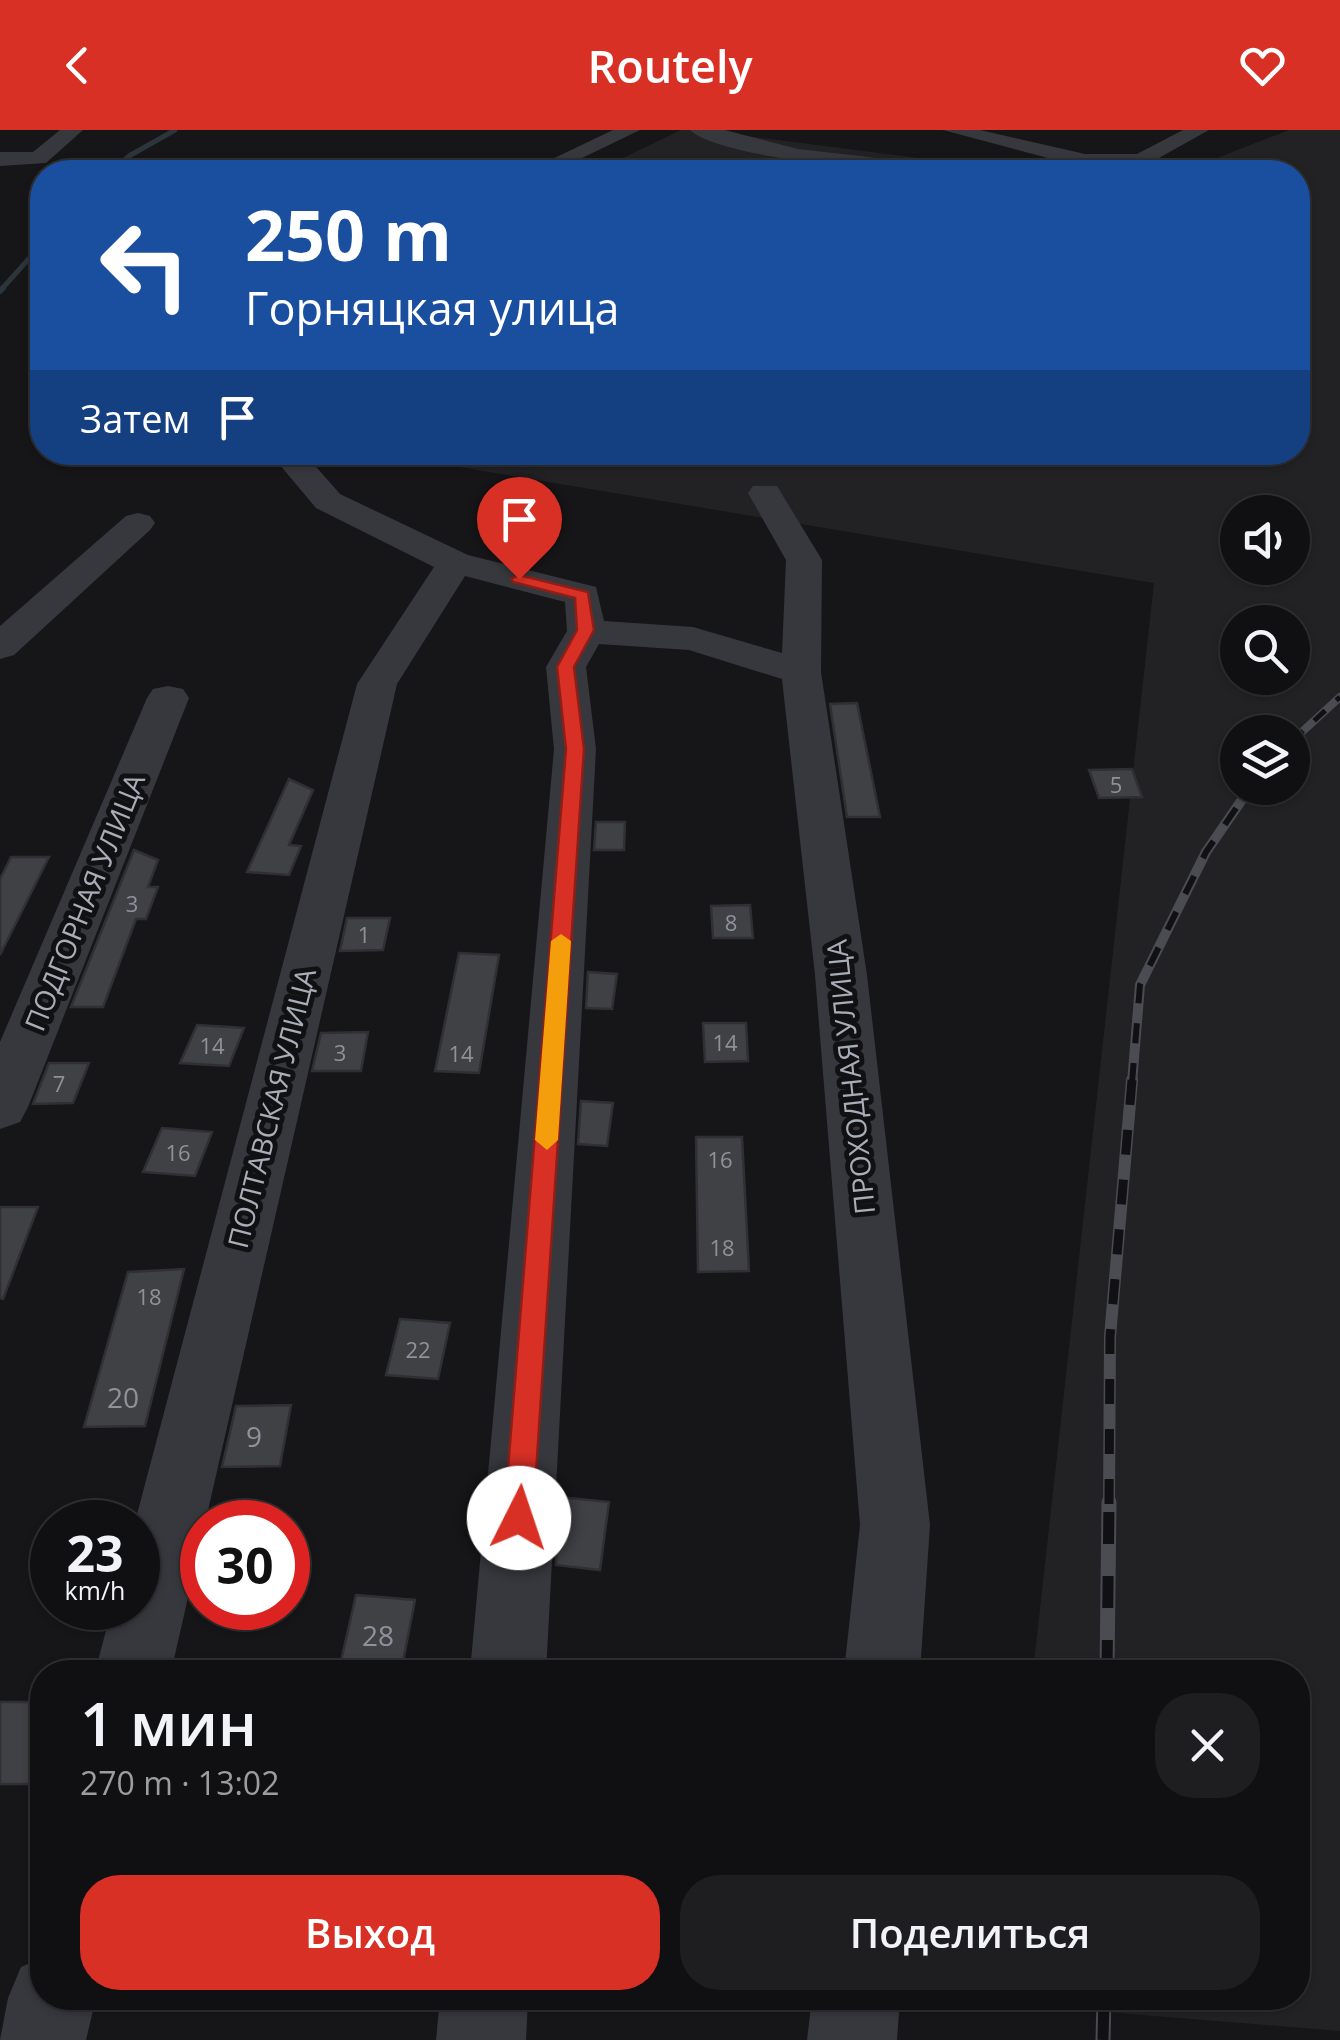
<!DOCTYPE html>
<html lang="ru">
<head>
<meta charset="utf-8">
<style>
  :root { --surface:#101012; --page:#1e1e20; --text:#f1f3f6; --muted:#9c9d9f; --line:#303032; --accent:#d93025 }
  body { margin:0; font-family:"Open Sans",sans-serif; background:var(--page); color:var(--text); height:100vh; display:flex; flex-direction:column; font-size:38px; white-space:nowrap }
  * { box-sizing:border-box; margin:0 }
  p { font-size:32px; color:var(--muted) }
  .icon { flex:none; width:55px; height:55px; fill:none; stroke:currentColor; stroke-width:2; stroke-linecap:round; stroke-linejoin:round }
  .map { position:relative; flex:1; overflow:hidden }
  .panel { position:absolute; left:30px; top:1530px; width:1280px; height:350px; display:flex; flex-direction:column; background:var(--surface); border-radius:40px; box-shadow:0 2px 8px #0004,0 0 0 2px var(--line) }
  .panel>* { flex:none }
  .banner { position:absolute; left:30px; top:30px; width:1280px; height:305px; border-radius:40px; box-shadow:0 2px 8px #0004,0 0 0 2px var(--line); background:#1a4fa0; color:#fff; overflow:hidden }
  .fabs { position:absolute; left:1220px; top:365px; display:grid; gap:20px }
  .fabs a { display:grid; place-items:center; width:90px; height:90px; border-radius:50%; background:var(--surface); box-shadow:0 2px 8px #0004,0 0 0 2px var(--line); font-size:50px }
  .speed { position:absolute; left:30px; top:1370px; display:flex; gap:20px; font-size:50px; font-weight:700; text-align:center }
  .speed>* { display:grid; place-content:center; width:130px; height:130px; border-radius:50%; background:var(--surface); box-shadow:0 2px 8px #0004,0 0 0 2px var(--line); line-height:1 }
  .speed small { font-size:25px; font-weight:400 }
  .speed .limit { border:15px solid #d22; background:#fff; color:#111 }
  .pin { position:absolute; display:grid; place-items:center; width:85px; height:85px; color:#fff; margin:-102px -42px; border-radius:50% 50% 50% 0; rotate:-45deg; box-shadow:0 0 10px #0007 }
  .pin .icon { rotate:45deg }
  .me { position:absolute; width:110px; margin:-55px; rotate:4deg; stroke-linejoin:round; filter:drop-shadow(0 0 8px #0008) }
  .turn { display:flex; align-items:center; gap:35px; height:210px; padding:0 50px; font-size:45px }
  .turn .icon { width:130px; height:130px; stroke-width:2.5 }
  .turn b { display:block; font-size:70px; line-height:85px }
  .then { display:flex; align-items:center; height:95px; padding:0 50px; background:#0003; gap:20px; font-size:38px }
  .round { display:grid; place-items:center; flex:none; width:105px; height:105px; border-radius:40px; background:var(--page) }
  .head { display:flex; align-items:center; justify-content:space-between; height:170px; padding:0 50px }
  h1 { font-size:60px; font-weight:600; line-height:75px }
  .button { display:flex; gap:20px; margin-top:auto; padding:20px 50px }
  .button a { flex:1; height:115px; border-radius:40px; background:var(--accent); color:#fff; font-size:40px; font-weight:600; line-height:115px; text-align:center }
  .button a+a { background:var(--page); color:var(--text) }
  header { display:flex; justify-content:space-between; align-items:center; height:130px; padding:0 50px; background:var(--accent); color:#fff; font-size:45px; font-weight:600 }
  .map>svg:first-child { display:block }
</style>
</head>
<body>
<header><svg class="icon" aria-label="back" viewBox="0 0 24 24"><path d="M15 5l-7 7 7 7"/></svg>Routely<svg class="icon" aria-label="heart" viewBox="0 0 24 24"><path d="M12 20l-8-8c-3-5 5-10 8-4 3-6 11-1 8 4z"/></svg></header>
<div class="map">
<svg width="1340" height="1910" viewBox="0 0 1340 1910">
  <rect width="100%" height="100%" fill="#161618"/>
  <g fill="#222225" fill-rule="evenodd">
    <polygon points="681,0 700,0 1028,42 594,42"/>
    <path d="M1289,0H1340V1901L996,1873L997,1868H1298V1542H1033L1154,453L375,323L1298,322V42H1181ZM1238,382H1292V438H1238ZM1238,492H1292V548H1238ZM1238,602H1292V658H1238Z"/>
  </g>
  <g fill="none" stroke-linecap="round" stroke-linejoin="round">
    <g stroke="#2c353c" stroke-width="5">
      <polyline points="111,42 129,26 175,0"/>
      <polyline points="0,161 42,114"/>
    </g>
    <polyline stroke="#2c353c" stroke-width="6" points="0,161 3,158"/>
  </g>
  <g fill="#404145" stroke="#303034" stroke-width="2.5">
    <polygon points="857,573 880,687 847,687 830,574"/>
    <polygon points="1132,639 1142,667 1099,668 1089,640"/>
    <polygon points="289,649 313,660 289,715 301,716 289,745 247,742"/>
    <polygon points="596,692 625,692 624,720 594,720"/>
    <polygon points="134,720 158,730 148,757 158,757 146,789 136,789 103,877 71,877"/>
    <polygon points="11,727 49,727 0,825 0,749"/>
    <polygon points="750,775 753,808 713,808 711,776"/>
    <polygon points="347,788 390,788 383,820 340,821"/>
    <polygon points="459,823 499,825 479,943 435,941"/>
    <polygon points="588,842 617,844 612,879 586,878"/>
    <polygon points="703,893 746,893 748,931 705,932"/>
    <polygon points="197,895 244,898 229,936 180,933"/>
    <polygon points="368,902 361,941 312,941 321,903"/>
    <polygon points="49,933 89,933 73,973 33,974"/>
    <polygon points="581,971 613,973 607,1016 578,1014"/>
    <polygon points="162,998 212,1002 195,1046 143,1042"/>
    <polygon points="696,1007 742,1007 749,1141 698,1142"/>
    <polygon points="0,1077 38,1077 3,1169 0,1168"/>
    <polygon points="184,1139 145,1296 84,1297 128,1142"/>
    <polygon points="400,1189 450,1193 438,1249 386,1245"/>
    <polygon points="291,1275 280,1336 222,1337 236,1276"/>
    <polygon points="559,1367 609,1372 600,1440 556,1435"/>
    <polygon points="356,1465 415,1470 401,1542 339,1540"/>
    <rect x="0" y="1572" width="42" height="82"/>
  </g>
  <g fill="none" stroke-linecap="round" stroke-linejoin="round">
    <g fill="#37383d" fill-rule="evenodd">
      <polygon points="60,0 83,0 46,33 0,36 0,22 33,22"/>
      <polygon points="613,0 640,0 553,42 525,42"/>
      <path d="M690,0H725L798,19L938,35L949,42C903,45 721,29 690,0Z"/>
      <polygon points="943,0 980,0 1085,24 1137,24 1183,0 1209,0 1141,38 1085,38"/>
      <polygon points="269,322 303,322 340,364 468,425 596,457 604,491 693,497 782,523 786,430 748,363 753,356 777,356 822,430 821,542 867,845 930,1395 920,1542 844,1542 860,1395 815,845 782,549 689,520 599,514 586,537 596,619 546,1542 470,1542 554,619 546,537 567,501 565,472 465,446 397,554 171,1542 95,1542 112,1478 138,1478 135,1392 357,554 434,437 316,378"/>
      <polygon points="138,383 150,386 155,393 150,400 14,525 0,529 0,496 126,386"/>
      <polygon points="168,556 183,559 189,568 28,977 20,992 0,999 0,912 147,568 153,559"/>
      <polygon points="42,1828 42,1868 96,1868 86,1910 0,1910 8,1868 21,1837"/>
      <polygon points="440,1868 528,1868 526,1910 436,1910"/>
      <polygon points="812,1868 900,1868 897,1910 807,1910"/>
    </g>
    <defs>
      <polyline id="rail-far3" points="1292,611 1340,567"/>
      <polyline id="rail-far2" points="1132,953 1140,855 1206,722 1250,658"/>
      <polyline id="rail-far1" points="1109,1374 1110,1207 1132,950"/>
      <g id="rail">
        <polyline points="1107,1542 1109,1372"/>
        <polyline points="1103,1910 1104,1868"/>
      </g>
    </defs>
    <use href="#rail-far3" stroke="#4a4c52" stroke-width="8"/>
    <use href="#rail-far2" stroke="#4a4c52" stroke-width="10"/>
    <use href="#rail-far1" stroke="#4a4c52" stroke-width="12"/>
    <use href="#rail" stroke="#4a4c52" stroke-width="15"/>
    <use href="#rail-far3" stroke="#111113" stroke-width="5" stroke-dasharray="15" stroke-linecap="butt"/>
    <use href="#rail-far2" stroke="#111113" stroke-width="6" stroke-dasharray="20" stroke-linecap="butt"/>
    <use href="#rail-far1" stroke="#111113" stroke-width="9" stroke-dasharray="25" stroke-linecap="butt"/>
    <use href="#rail" stroke="#111113" stroke-width="11" stroke-dasharray="32" stroke-linecap="butt"/>
  </g>
  <polygon fill="#d93025" stroke="#8d1f18" stroke-width="2.5" points="519,445 588,462 594,500 574,537 584,619 533,1388 529,1399 519,1403 508,1399 504,1388 566,619 557,537 577,500 575,468 513,452 511,449"/>
  <polygon fill="#f59e0b" points="561,804 571,811 558,1010 547,1020 535,1010 551,811"/>
  <g text-anchor="middle" dominant-baseline="central" stroke-width="10" stroke-linejoin="round" paint-order="stroke">
    <g font-size="22" fill="#8e929b">
      <text x="1116" y="654">5</text>
      <text x="132" y="773">3</text>
      <text x="731" y="792">8</text>
      <text x="364" y="804">1</text>
      <text x="725" y="912">14</text>
      <text x="212" y="915">14</text>
      <text x="340" y="922">3</text>
      <text x="461" y="923">14</text>
      <text x="59" y="953">7</text>
      <text x="178" y="1022">16</text>
      <text x="720" y="1029">16</text>
      <text x="722" y="1117">18</text>
      <text x="149" y="1166">18</text>
      <text x="418" y="1219">22</text>
    </g>
    <g font-size="28" fill="#a8adb8" stroke="#111113">
      <text transform="translate(84 772) rotate(-68)">ПОДГОРНАЯ УЛИЦА</text>
      <text transform="translate(850 947) rotate(-96)">ПРОХОДНАЯ УЛИЦА</text>
      <text transform="translate(271 978) rotate(-76)">ПОЛТАВСКАЯ УЛИЦА</text>
    </g>
    <g font-size="28" fill="#8e929b">
      <text x="123" y="1267">20</text>
      <text x="254" y="1306">9</text>
      <text x="378" y="1505">28</text>
    </g>
  </g>
</svg>
<div class="fabs">
<a><svg class="icon" aria-label="sound" viewBox="0 0 24 24"><path d="M4 9h4l5-4v14l-5-4H4zM17 9q2 3 0 6"/></svg></a>
<a><svg class="icon" aria-label="search" viewBox="0 0 24 24"><circle cx="10" cy="10" r="6"/><path d="M15 15l6 6"/></svg></a>
<a><svg class="icon" aria-label="layers" viewBox="0 0 24 24"><path d="M12 4l9 5-9 5-9-5zM3 14l9 5 9-5"/></svg></a>
</div>
<div class="speed"><div>23<small>km/h</small></div><div class="limit">30</div></div>
<div class="pin" style="left:519px;top:449px;background:#d93025"><svg class="icon" aria-label="arrive" viewBox="0 0 24 24"><path d="M6 21V4h12l-3 4 3 4H6"/></svg></div>
<svg class="me" style="left:519px;top:1388px" viewBox="-20 -20 40 40"><circle r="19" fill="#fff"/><path d="M0-13L10 11 0 6-10 11z" fill="#d93025"/></svg>
<div class="banner">
<div class="turn"><svg class="icon" aria-label="left" viewBox="0 0 24 24"><path d="M17 20v-9H6M10 6l-5 5 5 5"/></svg><div><b>250 m</b>Горняцкая улица</div></div>
<div class="then">Затем<svg class="icon" aria-label="arrive" viewBox="0 0 24 24"><path d="M6 21V4h12l-3 4 3 4H6"/></svg></div>
</div>
<section class="panel">
<div class="head"><div><h1>1 мин</h1><p>270 m · 13:02</p></div><a class="round"><svg class="icon" aria-label="close" viewBox="0 0 24 24"><path d="M6 6l12 12M18 6L6 18"/></svg></a></div>
<div class="button"><a>Выход</a><a>Поделиться</a></div>
</section>
</div>
</body>
</html>
